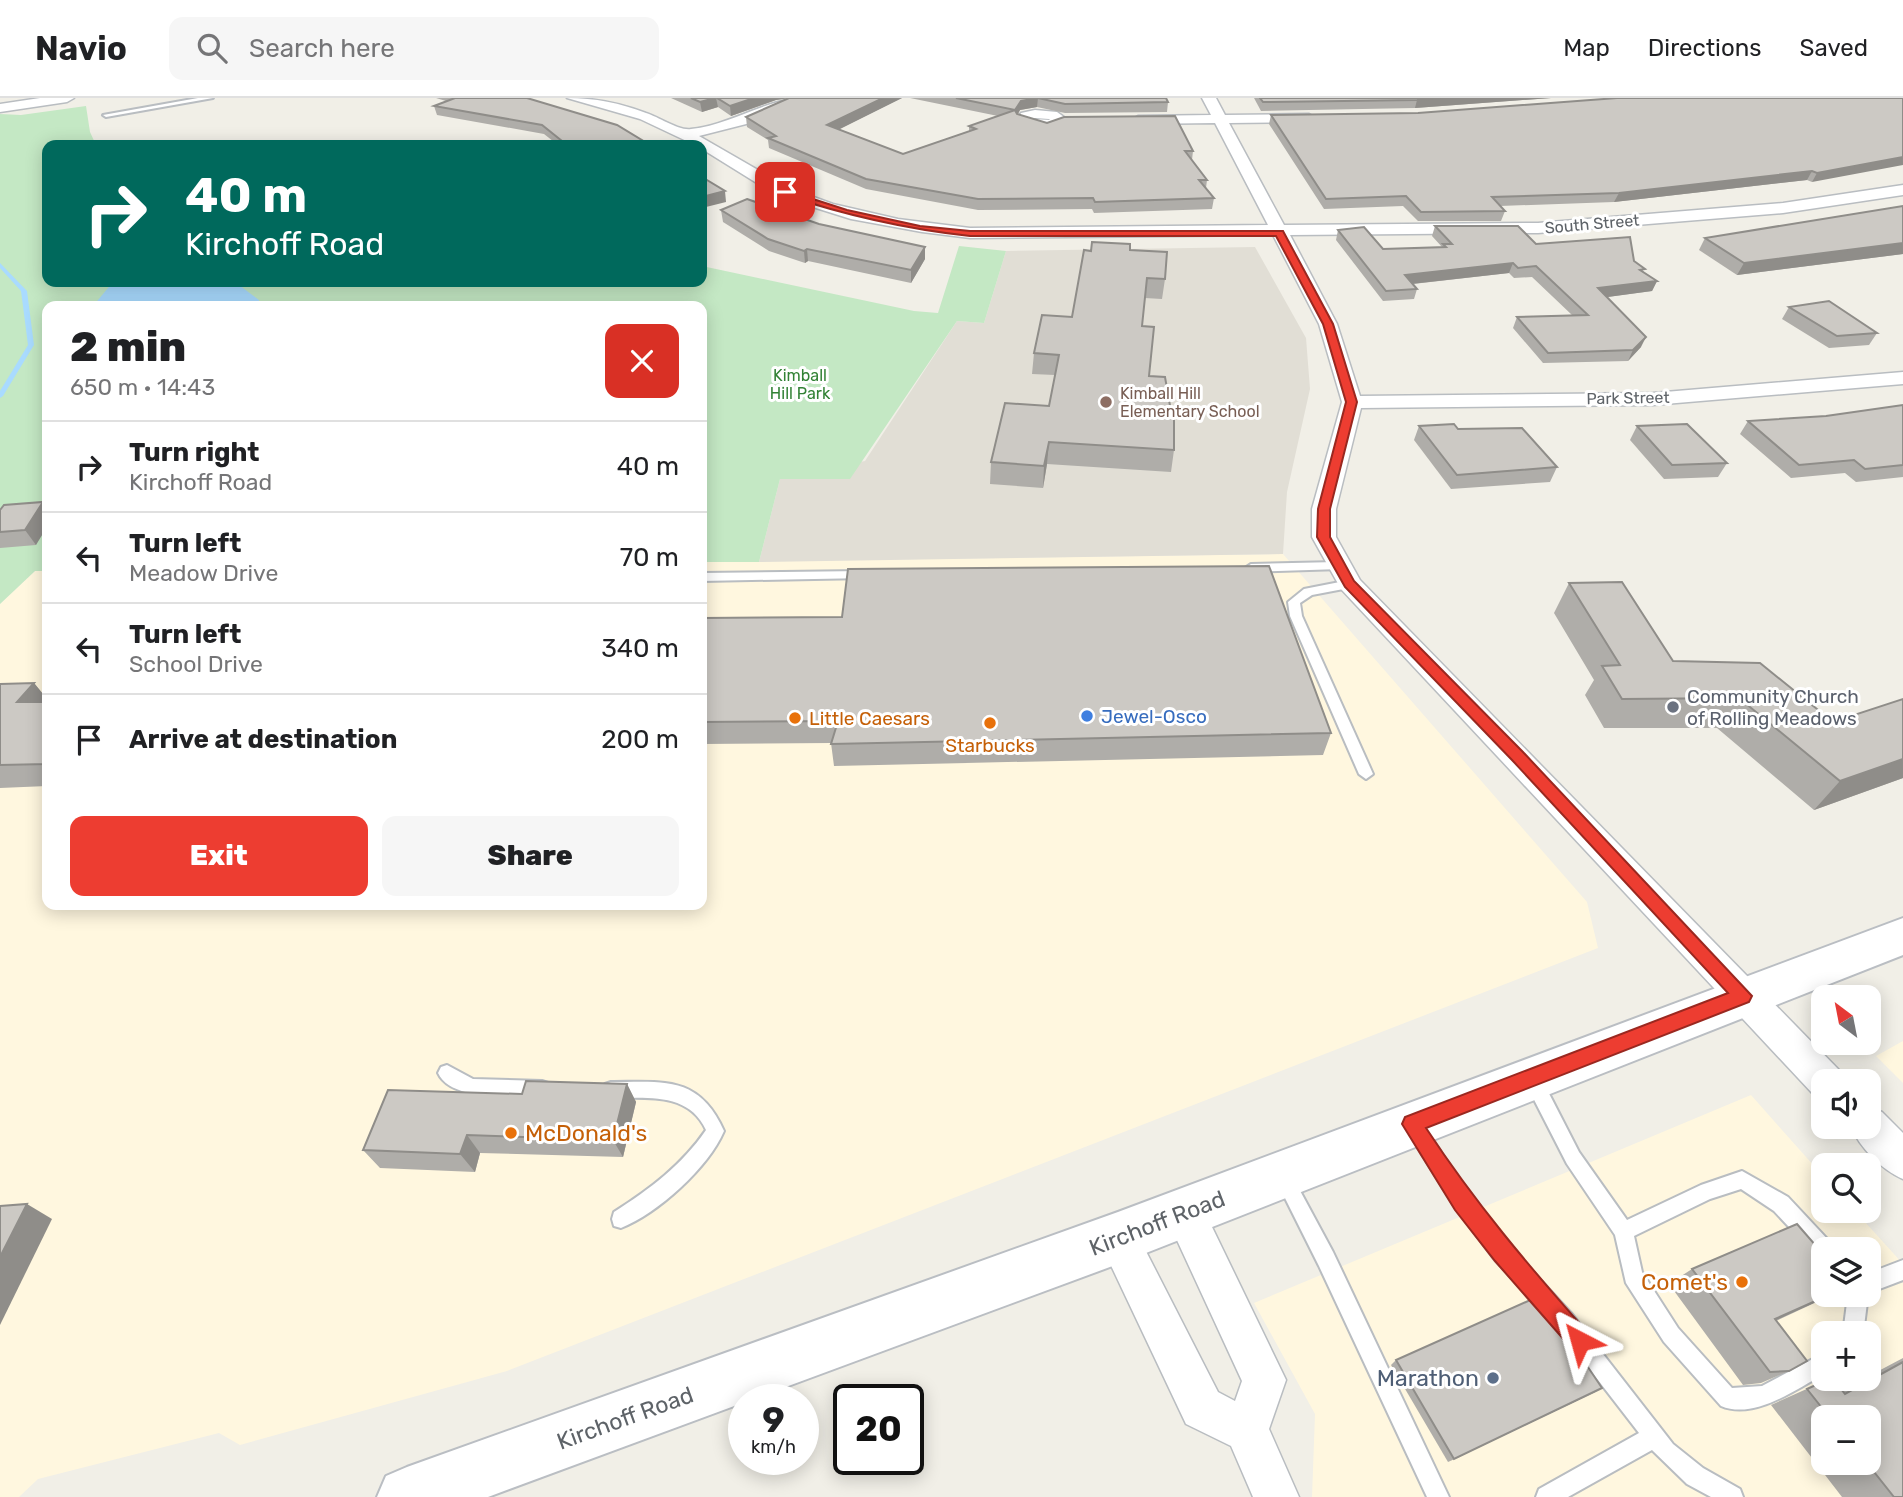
<!DOCTYPE html>
<html lang="en">
<head>
<meta charset="utf-8">
<style>
  :root { --surface:#fff; --page:#f6f6f6; --text:#202124; --muted:#757577; --line:#e0e0e0; --accent:#ed3d31 }
  body { margin:0; font-family:Rubik,sans-serif; background:var(--page); color:var(--text); height:100vh; display:flex; flex-direction:column; font-size:26px; white-space:nowrap }
  * { box-sizing:border-box; margin:0 }
  p { font-size:23px; color:var(--muted) }
  .icon { flex:none; width:38px; height:38px; fill:none; stroke:currentColor; stroke-width:2; stroke-linecap:round; stroke-linejoin:round }
  .map { position:relative; flex:1; overflow:hidden }
  .sheet { position:absolute; left:42px; top:203px; width:665px; height:609px; display:flex; flex-direction:column; background:var(--surface); border-radius:14px; box-shadow:0 4px 18px #0003 }
  .sheet>* { flex:none }
  .hud { position:absolute; left:42px; top:42px; width:665px; height:147px; border-radius:14px; box-shadow:0 4px 18px #0003; background:#00695c; color:#fff; overflow:hidden }
  .needle { width:46px; rotate:328deg }
  .tools { position:absolute; left:1811px; top:887px; display:grid; gap:14px }
  .tools a { display:grid; place-items:center; width:70px; height:70px; border-radius:14px; background:var(--surface); box-shadow:0 4px 18px #0003; font-size:35px }
  .speed { position:absolute; left:728px; top:1286px; display:flex; gap:14px; font-size:35px; font-weight:700; text-align:center }
  .speed>* { display:grid; place-content:center; width:91px; height:91px; border-radius:50%; background:var(--surface); box-shadow:0 4px 18px #0003; line-height:1 }
  .speed small { font-size:18px; font-weight:400 }
  .speed .limit { border:4px solid #111; border-radius:10px; background:#fff; color:#111 }
  .pin { position:absolute; display:grid; place-items:center; width:60px; height:60px; color:#fff; margin:-30px; border-radius:14px; box-shadow:0 4px 10px #0006 }
  .me { position:absolute; width:77px; margin:-38px; rotate:321deg; stroke-linejoin:round; filter:drop-shadow(0 0 5px #0008) }
  .turn { display:flex; align-items:center; gap:24px; height:147px; padding:0 28px; font-size:32px }
  .turn .icon { width:91px; height:91px; stroke-width:2.5 }
  .turn b { display:block; font-size:49px; line-height:60px }
  .round { display:grid; place-items:center; flex:none; width:74px; height:74px; border-radius:14px; background:var(--page) }
  .head { display:flex; align-items:center; justify-content:space-between; height:119px; padding:0 28px }
  h1 { font-size:42px; font-weight:800; line-height:52px }
  .cta { display:flex; gap:14px; margin-top:auto; padding:14px 28px }
  .cta a { flex:1; height:80px; border-radius:14px; background:var(--accent); color:#fff; font-size:28px; font-weight:800; line-height:80px; text-align:center }
  .cta a+a { background:var(--page); color:var(--text) }
  ul { padding:0; list-style:none }
  li { display:flex; align-items:center; gap:21px; height:91px; padding:0 28px; border-top:2px solid var(--line) }
  li div { flex:1 }
  li b { display:block; font-size:26px }
  li em { font-style:normal }
  header { display:flex; align-items:center; gap:42px; box-sizing:border-box; height:98px; padding:0 35px; background:var(--surface); border-bottom:2px solid var(--line) }
  header strong { font-size:33px }
  nav { display:flex; gap:38px; margin-inline-start:auto; font-size:24px }
  .search { width:490px; height:63px; background:var(--page); display:flex; align-items:center; gap:18px; box-sizing:border-box; padding:0 24px; border-radius:14px; color:var(--muted); font-size:26px }
  .map>svg:first-child { display:block }
</style>
</head>
<body>
<header>
<strong>Navio</strong>
<div class="search"><svg class="icon" aria-label="search" viewBox="0 0 24 24"><circle cx="10" cy="10" r="6"/><path d="M15 15l6 6"/></svg>Search here</div>
<nav><a>Map</a><a>Directions</a><a>Saved</a></nav>
</header>
<div class="map">
<svg width="1903" height="1399" viewBox="0 0 1903 1399">
  <rect width="100%" height="100%" fill="#f1efe7"/>
  <g fill="#fff7df" fill-rule="evenodd">
    <polygon points="1283,456 1587,804 1598,850 507,1273 240,1347 219,1335 38,1381 19,1399 0,1399 0,506 35,473 47,473 47,807 702,807 702,464"/>
    <polygon points="1903,943 1903,985 1876,958"/>
    <path d="M1751,997L1823,1078L1824,1113H1855L1903,1166V1399H1312L1315,1316L1254,1205ZM1824,1152H1869V1197H1824ZM1824,1236H1869V1281H1824ZM1824,1320H1869V1365H1824Z"/>
  </g>
  <polygon fill="#e1ded5" points="1255,149 1306,240 1310,291 1287,394 1283,456 759,464 780,381 865,363 957,223 984,225 1006,153"/>
  <polygon fill="#c4e8c4" points="86,8 90,34 96,47 47,47 47,184 702,184 702,168 914,213 938,215 959,148 1006,153 984,225 957,223 850,381 780,381 759,464 702,464 702,208 47,208 47,473 35,473 0,506 0,16 21,17"/>
  <polygon fill="#a9dbff" points="113,184 235,184 259,202 259,208 93,208"/>
  <g fill="none" stroke-linecap="round" stroke-linejoin="round">
    <polygon fill="#a9dbff" fill-rule="evenodd" points="0,165 27,193 34,247 3,298 0,300 0,293 28,247 21,193 0,170"/>
    <defs>
      <g id="service">
        <polygon points="198,0 213,0 106,19 103,17"/>
        <polygon points="1337,464 1343,468 1341,471 1251,474 1245,470 1251,466"/>
        <polygon points="863,473 867,474 867,480 702,483 702,475"/>
        <polygon points="1350,482 1356,486 1354,489 1312,497 1300,505 1302,518 1373,676 1366,681 1359,676 1290,518 1288,504 1304,491"/>
        <path d="M447,967L473,981L542,983L548,985L551,991L548,997L542,999C515,998 451,1004 438,975L441,969Z"/>
        <path d="M1534,976L1540,978L1579,1054L1627,1122L1701,1087L1742,1073L1788,1099L1831,1145L1833,1152H1824V1161L1817,1159L1774,1113L1741,1091L1710,1101L1634,1138L1642,1174L1678,1230L1732,1290L1762,1288L1824,1255V1276C1795,1292 1754,1322 1721,1308L1664,1244L1626,1185L1615,1137L1567,1066L1525,984L1528,978Z"/>
        <path d="M611,984C664,984 699,977 724,1033C708,1070 658,1115 621,1130L614,1128L612,1121L614,1114C650,1091 682,1067 706,1032C689,994 646,1000 611,1000L605,998L602,992L605,986Z"/>
        <polygon points="1415,1022 1421,1024 1470,1098 1509,1148 1571,1215 1673,1346 1703,1370 1740,1391 1743,1399 1711,1399 1687,1386 1652,1352 1568,1399 1536,1399 1539,1391 1639,1335 1557,1229 1495,1162 1456,1110 1409,1036 1406,1030 1409,1024"/>
        <polygon points="1285,1073 1291,1076 1333,1154 1449,1399 1427,1399 1319,1168 1276,1082 1279,1076"/>
        <polygon points="1903,1162 1903,1182 1869,1195 1869,1175"/>
        <polygon points="1848,1197 1868,1197 1863,1236 1843,1236"/>
      </g>
      <g id="minor">
        <polygon points="40,0 74,0 67,4 0,14 0,6"/>
        <path d="M567,0C595,0 620,5 646,15C659,19 679,33 691,31C730,27 768,0 805,0L758,23L699,38L789,90L833,106L898,121L970,130L1268,127L1215,25L1138,26L1131,22L1138,18L1211,17L1202,0H1216L1225,17L1309,16L1316,20L1309,24L1229,25L1284,127L1538,125L1783,105L1903,87V97L1783,115L1538,135L1290,137L1337,226L1360,298L1653,295L1903,274V286L1653,307L1361,310L1336,411V439L1360,482L1839,972L1844,984H1824V1000L1813,996L1341,491L1312,439V411L1342,304L1319,226L1273,137L970,140L922,134L851,121L800,105L765,90L702,51V47H695L640,21Z"/>
        <path d="M1035,12L1057,14L1068,22L1047,32L1019,26L1017,23L1021,15ZM1035,20L1049,21L1050,22L1033,21Z"/>
        <path d="M1869,1009L1882,1014L1903,1035V1081C1882,1072 1860,1050 1851,1029H1869Z"/>
        <polygon points="1184,1094 1198,1100 1286,1282 1269,1331 1299,1399 1253,1399 1231,1348 1186,1326 1098,1140 1104,1126 1118,1120 1132,1126 1218,1294 1235,1303 1242,1283 1164,1114 1170,1100"/>
      </g>
      <polygon id="secondary" points="1903,820 1903,857 1118,1166 488,1399 377,1399 386,1378 407,1369 1118,1114"/>
    </defs>
    <use href="#service" stroke="#b9bdc1" stroke-width="4"/>
    <use href="#minor" stroke="#b9bdc1" stroke-width="3"/>
    <use href="#secondary" stroke="#babec3" stroke-width="4"/>
    <use href="#service" fill="#fff" fill-rule="evenodd"/>
    <use href="#minor" fill="#fff" fill-rule="evenodd"/>
    <use href="#secondary" fill="#fff" fill-rule="evenodd"/>
  </g>
  <g fill="#afada9" fill-rule="evenodd">
    <polygon points="436,0 527,0 650,47 558,47 544,36 437,17 434,8 446,3"/>
    <polygon points="671,0 902,0 839,31 903,56 969,33 969,28 998,18 910,0 1166,0 1168,4 1167,14 1065,15 1037,9 1020,12 1018,16 1047,25 1193,53 1192,62 1207,82 1206,90 1214,100 1212,111 1094,115 1092,111 978,112 866,91 769,50 768,42 747,29 746,19 789,0 776,2 731,18 718,9 702,14"/>
    <polygon points="1254,0 1551,0 1415,10 1261,13"/>
    <polygon points="1903,0 1812,84 1807,82 1614,104 1500,108 1505,113 1501,123 1418,123 1403,108 1324,111 1269,26 1271,17 1418,15"/>
    <polygon points="1903,108 1903,156 1737,177 1699,152 1705,140"/>
    <polygon points="721,112 819,126 925,161 911,185 808,163 805,165 769,153 723,124"/>
    <polygon points="1435,128 1634,163 1644,174 1657,183 1652,193 1607,199 1641,249 1628,263 1543,265 1513,230 1517,219 1572,217 1532,179 1514,180 1509,175 1413,186 1417,191 1414,201 1383,203 1336,142 1338,132 1383,151 1442,149 1432,138"/>
    <polygon points="1130,152 1165,181 1162,201 1145,200 1142,228 1149,278 1174,352 1171,374 1047,366 1043,390 990,386 991,364 1049,308 1055,277 1032,276 1034,255 1072,219 1091,153"/>
    <polygon points="1789,209 1877,235 1869,247 1829,250 1782,221"/>
    <polygon points="1903,307 1903,379 1856,384 1845,375 1791,380 1740,336 1748,323 1826,318"/>
    <polygon points="1419,328 1458,331 1557,369 1550,384 1451,391 1414,342"/>
    <polygon points="1637,328 1727,365 1718,379 1664,381 1630,342"/>
    <polygon points="43,404 36,447 0,450 0,412"/>
    <polygon points="1569,485 1673,563 1833,624 1903,601 1903,680 1814,712 1717,630 1604,630 1585,597 1594,582 1554,515"/>
    <polygon points="842,519 1331,635 1323,657 834,668 831,645 702,646 702,520"/>
    <polygon points="34,585 47,601 47,688 0,690 0,586"/>
    <polygon points="627,986 636,1004 623,1059 480,1055 475,1074 380,1070 363,1052 522,996"/>
    <polygon points="1692,1171 1821,1202 1776,1223 1789,1273 1761,1285 1743,1287 1669,1186"/>
    <path d="M1903,1260V1399H1842L1771,1307L1829,1281L1842,1292L1863,1281H1869V1278ZM1824,1320H1869V1365H1824Z"/>
    <polygon points="1396,1262 1595,1294 1448,1364 1391,1267"/>
  </g>
  <g fill="#8f8d89">
    <polygon points="716,0 718,9 702,14 700,4"/>
    <polygon points="754,0 790,0 776,2 731,18 730,8"/>
    <polygon points="883,0 902,0 828,37 827,27"/>
    <polygon points="1038,0 1037,9 1020,12 1015,21 1015,12 1021,3"/>
    <polygon points="1440,0 1551,0 1415,10 1417,2"/>
    <polygon points="1903,59 1903,67 1812,84 1817,75"/>
    <polygon points="1812,73 1807,82 1614,104 1619,95"/>
    <polygon points="725,93 726,104 702,110 702,99"/>
    <polygon points="1903,145 1903,156 1737,177 1744,165"/>
    <polygon points="925,149 925,161 911,185 911,172"/>
    <polygon points="807,151 808,163 805,165 804,153"/>
    <polygon points="1513,165 1509,175 1402,187 1405,177"/>
    <polygon points="1657,183 1652,193 1593,201 1598,190"/>
    <polygon points="1646,239 1641,249 1628,263 1633,252"/>
    <polygon points="1049,344 1047,366 1043,390 1044,368"/>
    <polygon points="43,404 47,409 47,429 36,447 25,432"/>
    <polygon points="34,585 47,601 47,614 17,604"/>
    <polygon points="1903,661 1903,680 1814,712 1840,683"/>
    <polygon points="627,986 636,1004 623,1059 613,1042"/>
    <polygon points="467,1037 480,1055 475,1074 460,1056"/>
    <polygon points="27,1106 52,1121 0,1227 0,1159"/>
    <polygon points="1829,1197 1831,1197 1748,1235 1775,1221"/>
    <polygon points="1602,1290 1595,1294 1448,1364 1454,1361"/>
  </g>
  <g fill="#ccc9c4" stroke="#8f8d89" stroke-width="2">
    <polygon points="455,0 527,0 617,27 650,47 567,47 542,27 434,8"/>
    <polygon points="691,0 715,0 700,4"/>
    <polygon points="717,0 754,0 730,8"/>
    <polygon points="789,0 883,0 827,27 903,56 976,31 969,28 1015,12 1017,16 1047,25 1064,19 1175,18 1193,53 1185,53 1207,82 1199,82 1214,100 1095,104 1093,100 978,101 866,81 768,40 776,38 746,19"/>
    <polygon points="956,0 1038,0 1021,3 1015,12"/>
    <polygon points="1038,0 1166,0 1168,4 1065,6"/>
    <polygon points="1260,0 1440,0 1417,2 1263,4"/>
    <polygon points="1617,0 1903,0 1903,59 1817,75 1812,73 1619,95 1492,99 1505,113 1421,114 1406,98 1326,101 1271,17 1418,15"/>
    <polygon points="702,79 725,93 702,99"/>
    <polygon points="747,101 819,126 925,149 911,172 807,151 804,153 768,141 721,112"/>
    <polygon points="1903,108 1903,145 1744,165 1705,140"/>
    <polygon points="1435,128 1518,128 1536,146 1630,139 1634,163 1645,171 1640,172 1657,183 1598,190 1646,239 1633,252 1548,255 1517,219 1588,217 1536,168 1518,170 1513,165 1405,177 1417,191 1386,193 1338,132 1364,129 1383,151 1446,149 1443,146 1452,146"/>
    <polygon points="1092,144 1130,146 1130,152 1167,154 1165,181 1147,180 1142,228 1154,229 1149,278 1165,279 1172,319 1174,319 1174,352 1049,344 1044,368 991,364 1005,305 1049,308 1059,257 1034,255 1042,217 1072,219 1084,152 1091,153"/>
    <polygon points="1829,203 1877,235 1837,238 1789,209"/>
    <polygon points="1903,307 1903,367 1865,371 1854,362 1799,367 1748,323 1826,318"/>
    <polygon points="1454,326 1458,331 1522,330 1557,369 1457,377 1419,328"/>
    <polygon points="1687,326 1727,365 1672,367 1637,328"/>
    <polygon points="43,404 25,432 0,434 0,412 4,407"/>
    <polygon points="1269,468 1331,635 831,646 838,623 702,624 702,520 842,519 848,471"/>
    <polygon points="1622,484 1673,563 1760,565 1833,624 1903,601 1903,661 1840,683 1739,600 1622,601 1602,568 1620,567 1569,485"/>
    <polygon points="34,585 17,604 47,604 47,666 0,667 0,586"/>
    <polygon points="526,983 627,986 613,1042 467,1037 460,1056 363,1052 388,992 522,996"/>
    <polygon points="27,1106 0,1159 0,1108"/>
    <polygon points="1797,1126 1824,1157 1824,1197 1829,1197 1775,1221 1807,1263 1789,1273 1770,1274 1692,1171"/>
    <polygon points="1537,1199 1551,1214 1602,1290 1454,1361 1396,1262"/>
    <polygon points="1903,1264 1903,1399 1894,1399 1867,1365 1869,1365 1869,1320 1830,1320 1807,1291 1829,1281 1833,1281 1845,1296"/>
  </g>
  <path fill="#ed3d31" stroke="#9a2820" stroke-width="2" d="M785,92L847,112L920,128L970,133H1283L1333,226L1357,304L1330,411V439L1354,483L1523,654L1752,898L1749,904L1426,1030C1476,1106 1528,1167 1588,1235L1592,1243L1588,1251L1580,1254L1572,1251L1495,1163L1455,1112L1402,1026L1405,1019L1728,895L1512,662L1345,489L1317,439L1318,411L1346,304L1323,226L1276,138H970C905,131 844,117 782,96Z"/>
  <circle fill="#8d6e63" stroke="#fff" stroke-width="2.5" cx="1106" cy="304" r="7"/>
  <circle fill="#6b7280" stroke="#fff" stroke-width="2.5" cx="1673" cy="609" r="7"/>
  <circle fill="#3f7fe0" stroke="#fff" stroke-width="2.5" cx="1087" cy="618" r="7"/>
  <g fill="#e8710a" stroke="#fff" stroke-width="2.5">
    <circle cx="795" cy="620" r="7"/>
    <circle cx="990" cy="625" r="7"/>
    <circle cx="511" cy="1035" r="7"/>
    <circle cx="1742" cy="1184" r="7"/>
  </g>
  <circle fill="#5c6f8a" stroke="#fff" stroke-width="2.5" cx="1493" cy="1280" r="7"/>
  <g text-anchor="middle" dominant-baseline="central" stroke-width="6" stroke-linejoin="round" paint-order="stroke">
    <g font-size="16" fill="#5e6368" stroke="#fff">
      <text transform="translate(1592 126) rotate(-5)">South Street</text>
      <text transform="translate(1628 300) rotate(-1)">Park Street</text>
    </g>
    <g font-size="16" fill="#328235" stroke="#fff">
      <text x="800" y="277">Kimball<tspan x="800" dy="18">Hill Park</tspan></text>
    </g>
    <g font-size="16" fill="#785e54" stroke="#fff" text-anchor="start">
      <text x="1120" y="295">Kimball Hill<tspan x="1120" dy="18">Elementary School</tspan></text>
    </g>
    <g font-size="19" fill="#5b616d" stroke="#fff" text-anchor="start">
      <text x="1687" y="598">Community Church<tspan x="1687" dy="22">of Rolling Meadows</tspan></text>
    </g>
    <g font-size="19" fill="#366cbe" stroke="#fff" text-anchor="start">
      <text x="1101" y="618">Jewel-Osco</text>
    </g>
    <g font-size="19" fill="#c56008" stroke="#fff" text-anchor="start">
      <text x="809" y="620">Little Caesars</text>
      <text x="990" y="647" text-anchor="middle">Starbucks</text>
    </g>
    <g font-size="23" fill="#c56008" stroke="#fff" text-anchor="start">
      <text x="525" y="1035">McDonald's</text>
      <text x="1728" y="1184" text-anchor="end">Comet's</text>
    </g>
    <g font-size="23" fill="#5e6368" stroke="#fff">
      <text transform="translate(1157 1125) rotate(-21)">Kirchoff Road</text>
      <text transform="translate(625 1320) rotate(-20)">Kirchoff Road</text>
    </g>
    <g font-size="23" fill="#4e5e75" stroke="#fff" text-anchor="end">
      <text x="1479" y="1280">Marathon</text>
    </g>
  </g>
</svg>
<div class="tools">
<a><svg class="needle" viewBox="-14 -14 28 28"><path d="M0-13l5 13h-10z" fill="#e53935"/><path d="M0 13l5-13h-10z" fill="#757577"/></svg></a>
<a><svg class="icon" aria-label="sound" viewBox="0 0 24 24"><path d="M4 9h4l5-4v14l-5-4H4zM17 9q2 3 0 6"/></svg></a>
<a><svg class="icon" aria-label="search" viewBox="0 0 24 24"><circle cx="10" cy="10" r="6"/><path d="M15 15l6 6"/></svg></a>
<a><svg class="icon" aria-label="layers" viewBox="0 0 24 24"><path d="M12 4l9 5-9 5-9-5zM3 14l9 5 9-5"/></svg></a>
<a>+</a>
<a>−</a>
</div>
<div class="speed"><div>9<small>km/h</small></div><div class="limit">20</div></div>
<div class="pin" style="left:785px;top:94px;background:#d93025"><svg class="icon" aria-label="arrive" viewBox="0 0 24 24"><path d="M6 21V4h12l-3 4 3 4H6"/></svg></div>
<svg class="me" style="left:1580px;top:1243px" viewBox="-20 -20 40 40"><path d="M0-17L14 15 0 8-14 15z" fill="#ed3d31" stroke="#fff" stroke-width="4"/></svg>
<div class="hud">
<div class="turn"><svg class="icon" aria-label="right" viewBox="0 0 24 24"><path d="M7 20v-9h11M14 6l5 5-5 5"/></svg><div><b>40 m</b>Kirchoff Road</div></div>
</div>
<section class="sheet">
<div class="head"><div><h1>2 min</h1><p>650 m · 14:43</p></div><a class="round" style="background:#d93025;color:#fff"><svg class="icon" aria-label="close" viewBox="0 0 24 24"><path d="M6 6l12 12M18 6L6 18"/></svg></a></div>
<ul>
<li><svg class="icon" aria-label="right" viewBox="0 0 24 24"><path d="M7 20v-9h11M14 6l5 5-5 5"/></svg><div><b>Turn right</b><p>Kirchoff Road</p></div><em>40 m</em></li>
<li><svg class="icon" aria-label="left" viewBox="0 0 24 24"><path d="M17 20v-9H6M10 6l-5 5 5 5"/></svg><div><b>Turn left</b><p>Meadow Drive</p></div><em>70 m</em></li>
<li><svg class="icon" aria-label="left" viewBox="0 0 24 24"><path d="M17 20v-9H6M10 6l-5 5 5 5"/></svg><div><b>Turn left</b><p>School Drive</p></div><em>340 m</em></li>
<li><svg class="icon" aria-label="arrive" viewBox="0 0 24 24"><path d="M6 21V4h12l-3 4 3 4H6"/></svg><div><b>Arrive at destination</b></div><em>200 m</em></li>
</ul>
<div class="cta"><a>Exit</a><a>Share</a></div>
</section>
</div>
</body>
</html>
